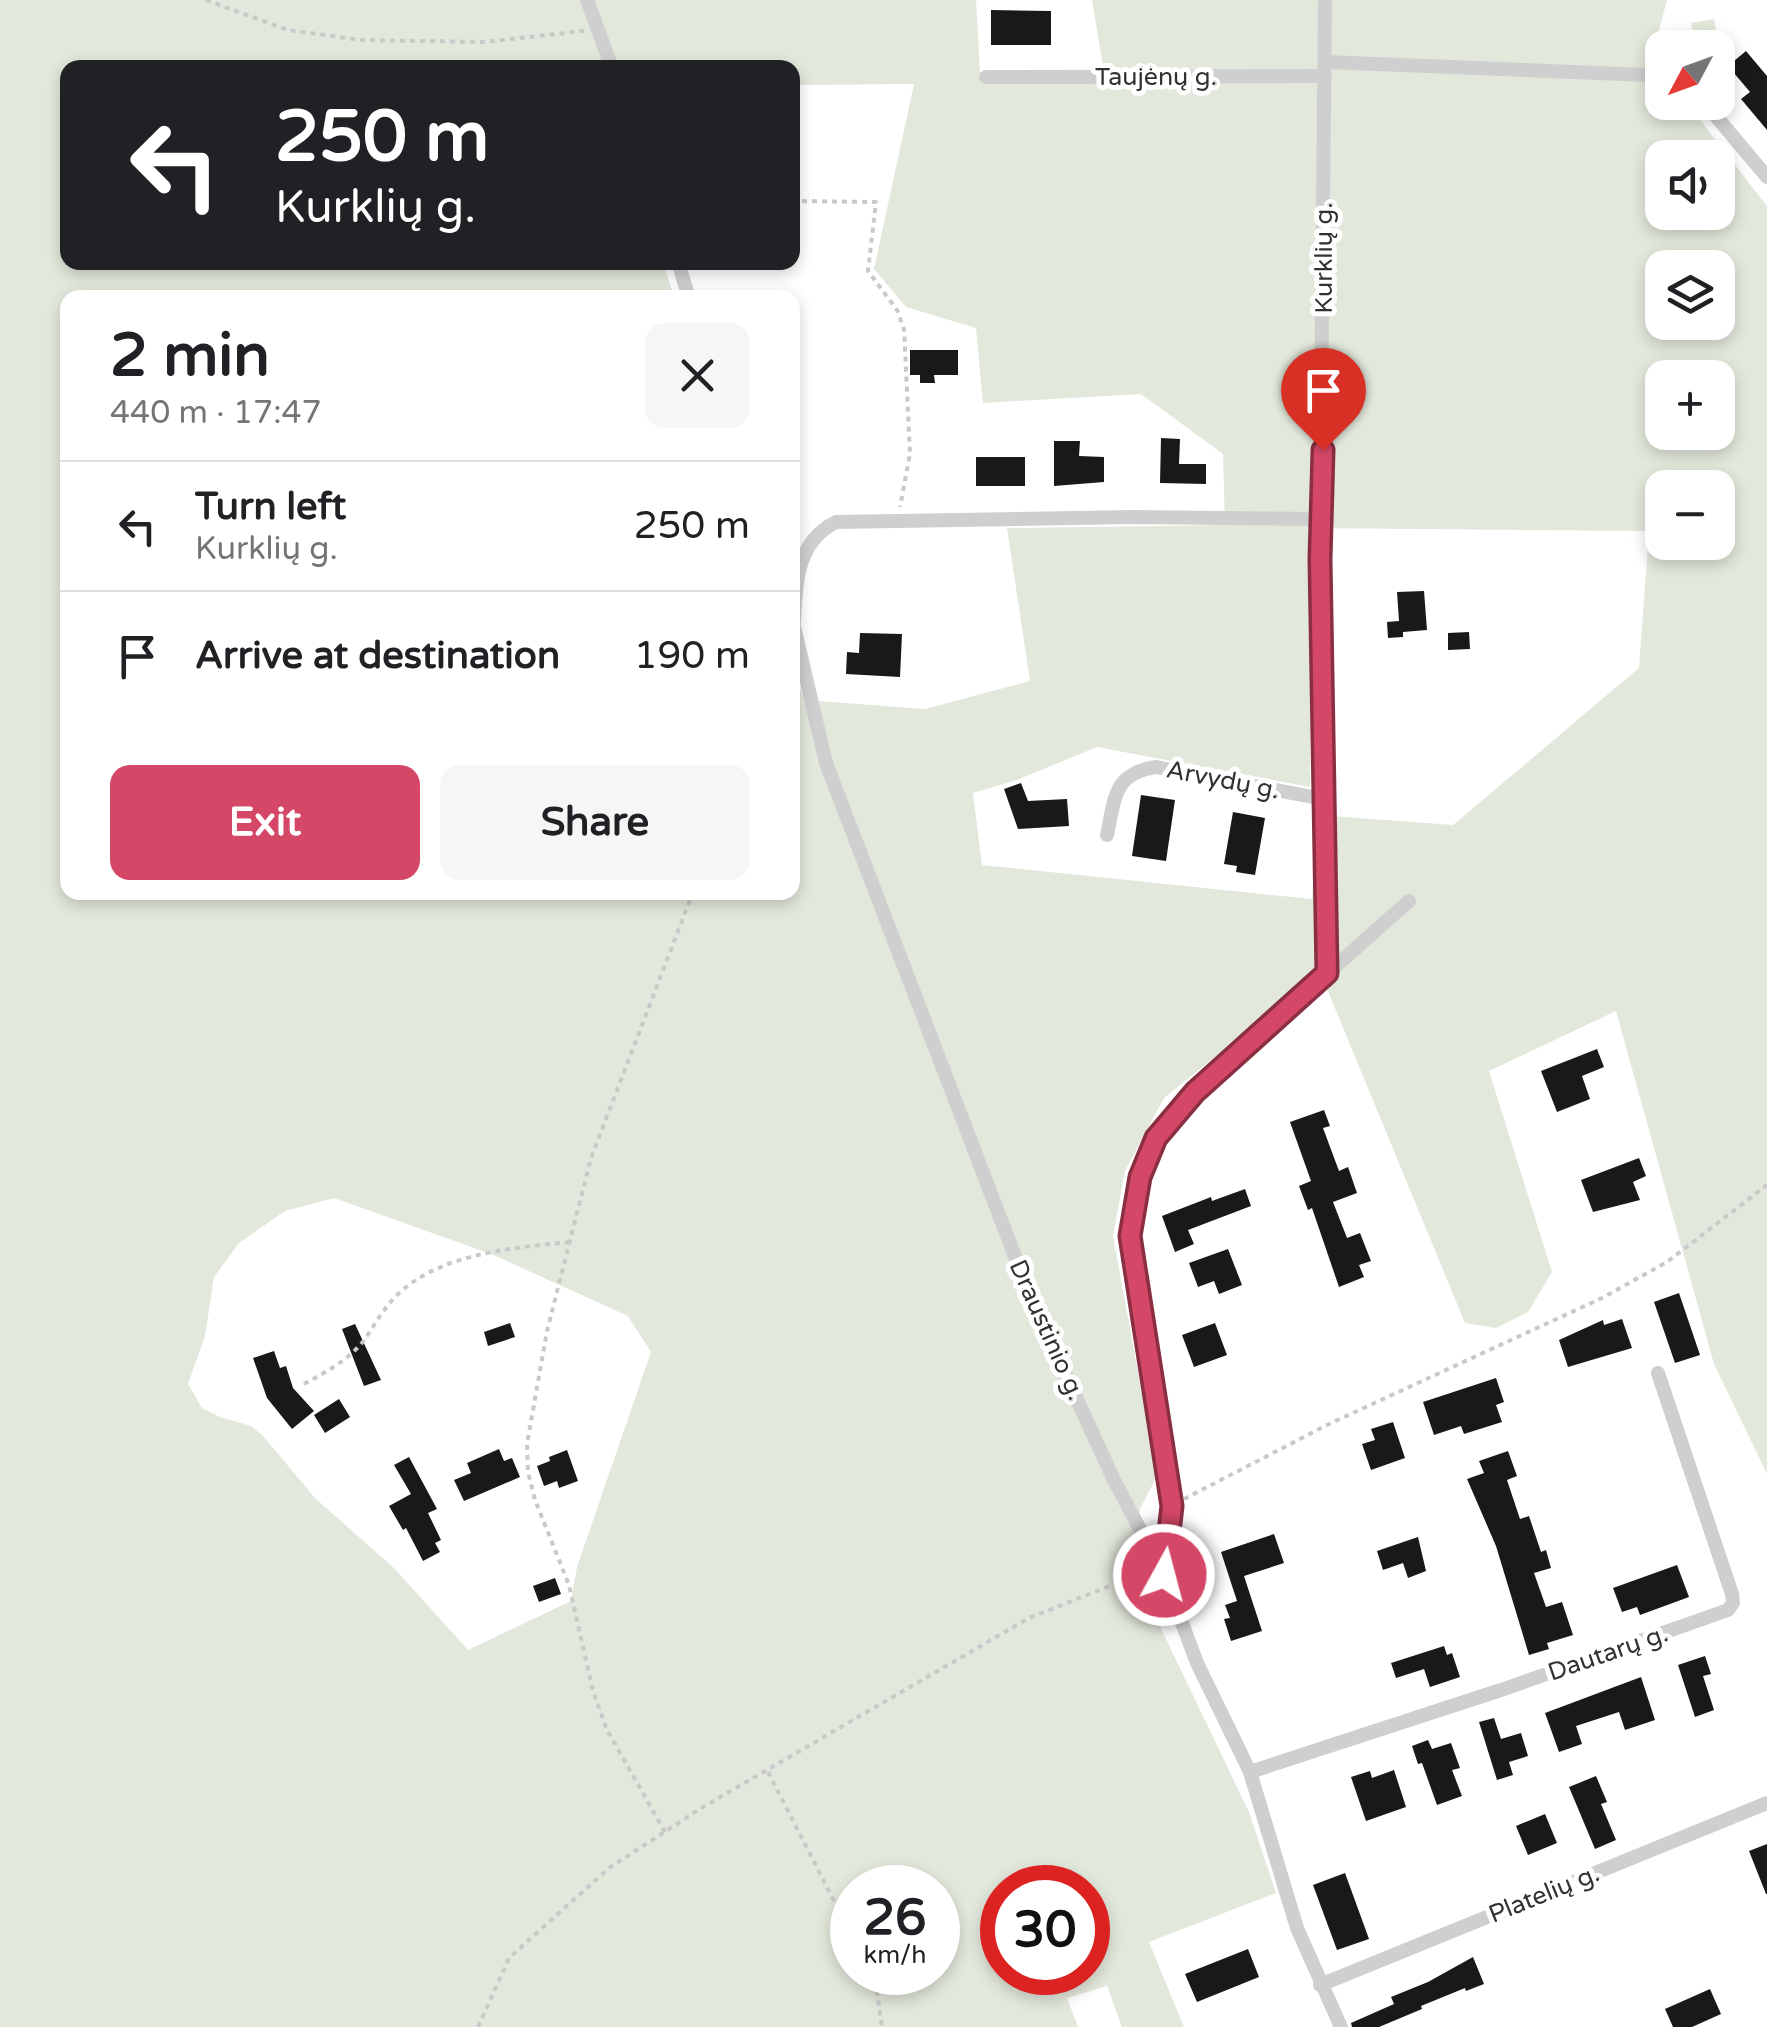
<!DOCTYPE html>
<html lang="en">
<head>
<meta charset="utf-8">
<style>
  :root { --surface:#fff; --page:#f6f6f6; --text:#202124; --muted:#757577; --line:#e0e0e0; --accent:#d54766 }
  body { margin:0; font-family:"Varela Round",sans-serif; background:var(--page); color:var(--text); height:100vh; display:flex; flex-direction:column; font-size:38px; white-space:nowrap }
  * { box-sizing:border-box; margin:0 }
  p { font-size:32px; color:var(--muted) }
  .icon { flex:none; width:55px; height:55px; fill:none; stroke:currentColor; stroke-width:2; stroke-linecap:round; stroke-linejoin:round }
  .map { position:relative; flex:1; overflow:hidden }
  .drawer { position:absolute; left:60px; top:290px; width:740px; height:610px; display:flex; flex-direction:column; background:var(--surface); border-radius:20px; box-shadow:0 5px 15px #0003 }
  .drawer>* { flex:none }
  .top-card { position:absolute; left:60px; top:60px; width:740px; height:210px; border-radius:20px; box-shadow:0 5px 15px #0003; background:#202124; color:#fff; overflow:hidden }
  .needle { width:65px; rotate:229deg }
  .tools { position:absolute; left:1645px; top:30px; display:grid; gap:20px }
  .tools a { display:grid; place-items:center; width:90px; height:90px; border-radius:20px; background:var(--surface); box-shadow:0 5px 15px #0003; font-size:50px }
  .speed { position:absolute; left:830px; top:1865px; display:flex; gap:20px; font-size:50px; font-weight:700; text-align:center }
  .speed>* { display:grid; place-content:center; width:130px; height:130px; border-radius:50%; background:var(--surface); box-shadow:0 5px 15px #0003; line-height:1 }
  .speed small { font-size:25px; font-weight:400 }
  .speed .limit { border:15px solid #d22; background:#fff; color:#111 }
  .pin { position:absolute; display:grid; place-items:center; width:85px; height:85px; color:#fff; margin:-102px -42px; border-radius:50% 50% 50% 0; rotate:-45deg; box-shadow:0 0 10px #0007 }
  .pin .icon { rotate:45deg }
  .me { position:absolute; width:110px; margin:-55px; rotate:7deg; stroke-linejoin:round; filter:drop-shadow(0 0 8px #0008) }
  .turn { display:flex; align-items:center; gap:35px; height:210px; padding:0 50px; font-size:45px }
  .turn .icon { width:130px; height:130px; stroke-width:2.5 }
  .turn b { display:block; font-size:70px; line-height:85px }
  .round { display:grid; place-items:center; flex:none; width:105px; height:105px; border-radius:20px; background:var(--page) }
  .summary { display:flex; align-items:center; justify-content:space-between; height:170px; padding:0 50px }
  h1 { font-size:60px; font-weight:800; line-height:75px }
  .button { display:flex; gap:20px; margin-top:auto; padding:20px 50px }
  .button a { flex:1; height:115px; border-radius:20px; background:var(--accent); color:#fff; font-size:40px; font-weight:800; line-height:115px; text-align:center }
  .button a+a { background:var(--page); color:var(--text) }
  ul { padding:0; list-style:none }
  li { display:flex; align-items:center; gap:30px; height:130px; padding:0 50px; border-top:2px solid var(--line) }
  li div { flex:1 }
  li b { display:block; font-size:38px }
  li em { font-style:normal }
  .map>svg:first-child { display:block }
</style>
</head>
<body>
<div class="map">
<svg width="1767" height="2027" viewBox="0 0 1767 2027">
  <rect width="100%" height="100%" fill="#fff"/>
  <g fill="#e3e8dc" fill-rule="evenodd">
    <path d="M0,0H976L980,72L1104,73L1092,0H1667L1652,57L1662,70V102L1687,103L1767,206V1474L1714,1364L1616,1011L1489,1071L1552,1272L1528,1312L1496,1328L1465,1323L1320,972L1164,1098L1125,1171L1113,1236L1157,1476L1140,1509L1130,1564L1249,1812L1276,1893L1149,1942L1184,2027H1122L1107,1986L1067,1998L1078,2027H0ZM68,68H792L793,85L914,84L874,269L906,307L976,328L983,403L1141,394L1223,454L1225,525L1007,528L1030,681L925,709L804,700L793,666L792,892H68V298L674,297L663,262H68ZM1662,158H1718V212H1662ZM1662,268H1718V322H1662ZM1662,378H1718V432H1662ZM1662,488H1718V542H1662ZM1311,528L1649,531L1639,668L1453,825L1317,815L1312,899L982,865L973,793L1017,780L1097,747L1310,787ZM334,1198L491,1254L628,1316L651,1352L577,1567L571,1601L468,1650L395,1569L315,1498L264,1437L251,1426L220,1417L202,1408L188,1384L205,1336L214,1277L239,1243L285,1211ZM852,1888H938V1972H852ZM1002,1888H1088V1972H1002Z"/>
    <polygon points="1714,19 1720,49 1696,47 1691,23"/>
  </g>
  <g fill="#191919">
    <polygon points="991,10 1051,11 1051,45 991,45"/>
    <polygon points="1746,51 1767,76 1767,130 1741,99 1750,92 1728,66"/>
    <polygon points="910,350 958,350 958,375 934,375 935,383 920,383 920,375 910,375"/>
    <polygon points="1161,438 1180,439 1179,464 1206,464 1206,484 1160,483"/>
    <polygon points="1054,441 1080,441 1079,456 1104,457 1104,482 1054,486"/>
    <rect x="976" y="457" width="49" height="29"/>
    <polygon points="1424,591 1427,630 1403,632 1403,637 1388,638 1387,622 1399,621 1397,592"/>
    <polygon points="1469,632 1470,649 1448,650 1448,633"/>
    <polygon points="860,633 902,634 900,677 846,674 847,652 859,653"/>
    <polygon points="1021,783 1028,801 1067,799 1069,826 1018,829 1004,789"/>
    <polygon points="1141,795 1175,800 1166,861 1132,856"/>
    <polygon points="1233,812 1265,818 1255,875 1236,872 1237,866 1224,864"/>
    <polygon points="1597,1049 1604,1067 1582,1076 1590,1099 1557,1112 1541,1071"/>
    <polygon points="1324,1110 1330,1126 1323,1128 1339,1171 1348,1167 1357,1193 1333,1202 1347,1238 1360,1233 1371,1261 1359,1265 1364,1277 1339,1287 1312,1208 1308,1210 1299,1186 1311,1181 1290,1122"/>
    <polygon points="1639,1158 1646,1176 1633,1182 1640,1200 1593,1212 1581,1180"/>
    <polygon points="1245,1189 1251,1206 1188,1230 1194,1244 1175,1252 1162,1216 1211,1197 1212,1201"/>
    <polygon points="1228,1249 1242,1285 1219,1294 1214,1281 1198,1287 1189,1263"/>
    <polygon points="1679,1293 1700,1355 1675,1363 1654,1302"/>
    <polygon points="1622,1319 1632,1348 1568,1367 1559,1340 1603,1320 1604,1325"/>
    <polygon points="510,1323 515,1337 488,1346 484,1332"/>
    <polygon points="1215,1323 1227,1355 1194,1367 1182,1335"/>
    <polygon points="355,1324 381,1380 364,1386 342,1329"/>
    <polygon points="274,1351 280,1368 286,1366 293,1388 314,1411 292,1429 267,1398 253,1358"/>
    <polygon points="1496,1378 1504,1402 1496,1405 1502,1422 1464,1434 1461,1426 1434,1435 1423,1402"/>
    <polygon points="339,1399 350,1417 325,1433 314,1415"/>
    <polygon points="1393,1422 1405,1458 1371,1470 1362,1444 1375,1440 1371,1429"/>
    <polygon points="499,1449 504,1461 512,1458 520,1477 464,1501 454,1480 471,1473 467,1463"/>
    <polygon points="567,1450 578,1481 559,1488 557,1481 544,1486 537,1466 550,1461 549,1457"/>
    <polygon points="1508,1451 1517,1476 1507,1480 1520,1519 1529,1516 1541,1552 1546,1550 1551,1568 1534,1573 1546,1607 1562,1602 1573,1635 1547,1643 1549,1649 1529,1655 1496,1546 1467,1479 1484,1473 1479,1461"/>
    <polygon points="409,1457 437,1509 428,1513 441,1540 435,1543 440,1552 423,1561 406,1528 403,1530 389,1506 411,1494 394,1465"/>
    <polygon points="1274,1534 1284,1563 1244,1576 1262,1631 1231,1641 1224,1619 1230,1618 1225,1605 1237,1601 1221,1552"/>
    <polygon points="1418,1537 1426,1571 1408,1578 1403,1563 1383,1570 1377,1551"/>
    <polygon points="1677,1565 1689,1597 1640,1615 1637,1607 1622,1612 1613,1588"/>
    <polygon points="555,1578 561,1594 539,1602 533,1586"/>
    <polygon points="1444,1646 1447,1655 1452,1653 1460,1677 1430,1687 1424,1669 1396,1678 1391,1663"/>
    <polygon points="1705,1656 1711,1674 1703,1676 1714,1710 1695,1717 1678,1665"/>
    <polygon points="1641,1677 1655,1720 1625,1730 1619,1712 1576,1726 1582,1744 1559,1752 1545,1713"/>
    <polygon points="1494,1718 1501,1739 1521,1733 1528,1756 1509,1762 1513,1775 1497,1780 1479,1722"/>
    <polygon points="1428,1740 1432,1749 1451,1743 1460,1768 1452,1770 1462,1796 1437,1805 1422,1763 1418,1764 1412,1746"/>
    <polygon points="1394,1770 1406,1807 1366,1821 1351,1777 1370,1771 1372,1778"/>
    <polygon points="1596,1776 1607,1802 1601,1804 1616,1840 1595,1849 1569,1787"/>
    <polygon points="1545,1814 1557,1843 1528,1855 1516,1826"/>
    <polygon points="1767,1844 1767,1894 1766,1894 1749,1851"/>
    <polygon points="1345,1873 1369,1939 1337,1950 1313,1885"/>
    <polygon points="1248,1949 1259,1977 1197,2002 1185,1974"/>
    <polygon points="1473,1957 1484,1984 1466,1991 1465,1988 1421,2006 1422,2009 1379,2027 1352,2027 1351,2023 1394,2004 1391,1997 1428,1982"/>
    <polygon points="1710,1989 1721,2014 1692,2027 1673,2027 1665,2009"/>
  </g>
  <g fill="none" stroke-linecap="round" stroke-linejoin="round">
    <g stroke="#c9c9c9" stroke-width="4" stroke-dasharray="5 5" stroke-linecap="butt">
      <polyline points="206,0 288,30 360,40 484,42 584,31"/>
      <polyline points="792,201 876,202 868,271 897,310 904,329 910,454 900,507"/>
      <path d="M304,1384C326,1372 349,1360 365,1339C375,1324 384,1308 397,1295C441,1253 512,1248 570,1242"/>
      <polyline points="1184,1499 1329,1424 1602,1298 1667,1262 1767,1185"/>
      <polyline points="768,1772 852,1936"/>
      <polyline points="665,1832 607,1730 593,1691 569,1585 535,1500 528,1472 527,1444 547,1331 591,1158 693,892"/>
      <polyline points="870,1972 876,1985 882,2027"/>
      <polyline points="478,2027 509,1958 609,1868 703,1807 1029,1618 1120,1582 1149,1577"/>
    </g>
    <g stroke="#cfcfcf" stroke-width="14">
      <polyline points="587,0 612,68"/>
      <polyline points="1325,0 1320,519 1327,973"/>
      <polyline points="1326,62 1647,75 1662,79"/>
      <polyline points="986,77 1325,76"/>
      <polyline points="1704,102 1767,177"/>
      <polyline points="678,262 689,298"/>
      <polyline points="792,618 826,763 1034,1306 1114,1480 1164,1575 1197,1663 1250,1772 1297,1928 1341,2027"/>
      <path d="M794,622C796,583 796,542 836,522L1132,517L1320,519"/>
      <path d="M1107,835C1115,799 1113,773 1156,767L1323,799"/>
      <polyline points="1164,1574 1171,1506 1130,1236 1139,1177 1156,1138 1195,1091 1409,901"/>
      <polyline points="1250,1772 1504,1689 1728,1610 1733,1603 1732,1594 1658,1373"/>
      <polyline points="1320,1985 1767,1803"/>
    </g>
  </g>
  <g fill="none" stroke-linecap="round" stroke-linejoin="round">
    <defs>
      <polyline id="route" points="1164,1575 1172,1506 1130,1236 1140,1177 1156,1138 1195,1092 1327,973 1320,559 1323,450"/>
    </defs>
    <use href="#route" stroke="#8a2e42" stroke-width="25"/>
    <use href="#route" stroke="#d54766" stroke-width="18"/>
  </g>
  <g text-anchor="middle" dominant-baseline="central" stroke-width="10" stroke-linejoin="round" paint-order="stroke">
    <g font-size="25" fill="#323232" stroke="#fff">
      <text x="1156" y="77">Taujėnų g.</text>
      <text transform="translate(1324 258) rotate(-90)">Kurklių g.</text>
      <text transform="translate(1223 780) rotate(11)">Arvydų g.</text>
      <text transform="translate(1047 1330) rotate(66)">Draustinio g.</text>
      <text transform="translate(1608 1653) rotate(-19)">Dautarų g.</text>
      <text transform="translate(1544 1894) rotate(-22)">Platelių g.</text>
    </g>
  </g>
</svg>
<div class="tools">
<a><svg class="needle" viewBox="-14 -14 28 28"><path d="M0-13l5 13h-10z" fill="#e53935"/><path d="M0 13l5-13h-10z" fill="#757577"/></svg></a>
<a><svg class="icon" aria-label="sound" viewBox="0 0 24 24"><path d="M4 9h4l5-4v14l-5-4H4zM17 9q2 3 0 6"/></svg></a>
<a><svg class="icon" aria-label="layers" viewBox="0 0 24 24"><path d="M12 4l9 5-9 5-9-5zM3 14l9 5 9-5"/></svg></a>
<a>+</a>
<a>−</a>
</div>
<div class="speed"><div>26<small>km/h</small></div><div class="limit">30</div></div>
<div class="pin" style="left:1323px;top:450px;background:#d93025"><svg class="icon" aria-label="arrive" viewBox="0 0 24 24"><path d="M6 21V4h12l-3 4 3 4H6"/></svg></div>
<svg class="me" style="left:1164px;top:1575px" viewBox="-20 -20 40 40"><circle r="17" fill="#d54766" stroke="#fff" stroke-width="3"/><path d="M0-11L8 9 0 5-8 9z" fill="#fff"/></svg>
<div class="top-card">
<div class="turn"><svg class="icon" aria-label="left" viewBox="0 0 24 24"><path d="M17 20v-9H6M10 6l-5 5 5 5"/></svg><div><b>250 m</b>Kurklių g.</div></div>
</div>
<section class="drawer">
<div class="summary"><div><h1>2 min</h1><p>440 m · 17:47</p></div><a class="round"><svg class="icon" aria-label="close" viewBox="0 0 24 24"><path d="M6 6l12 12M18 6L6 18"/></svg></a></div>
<ul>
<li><svg class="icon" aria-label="left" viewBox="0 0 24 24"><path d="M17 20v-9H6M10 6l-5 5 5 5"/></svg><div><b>Turn left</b><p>Kurklių g.</p></div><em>250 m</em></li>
<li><svg class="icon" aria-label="arrive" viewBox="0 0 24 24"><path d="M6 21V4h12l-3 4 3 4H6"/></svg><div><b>Arrive at destination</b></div><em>190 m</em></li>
</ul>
<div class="button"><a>Exit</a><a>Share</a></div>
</section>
</div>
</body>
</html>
